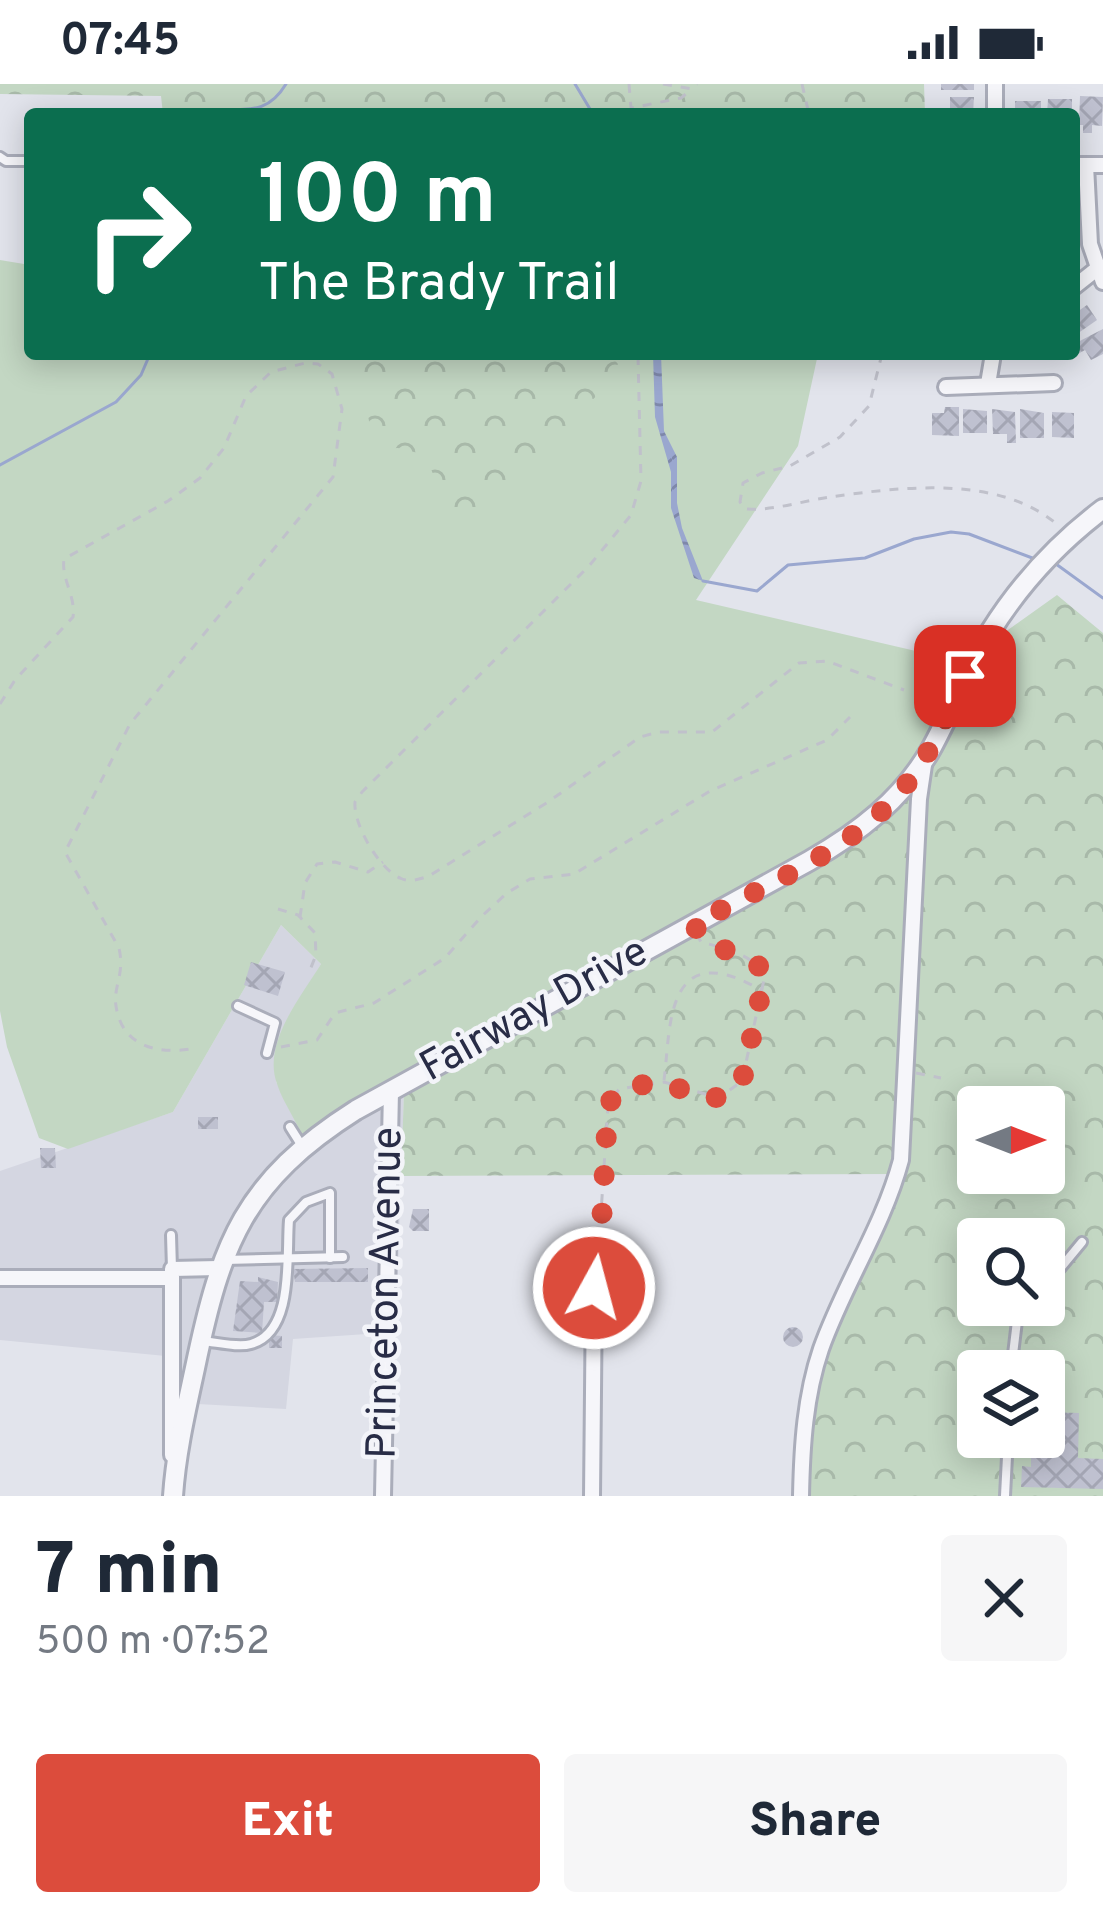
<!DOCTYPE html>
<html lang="en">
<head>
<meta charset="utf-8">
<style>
  :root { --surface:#fff; --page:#f6f6f7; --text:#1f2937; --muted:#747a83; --accent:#dc4c3c }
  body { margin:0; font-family:Overpass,sans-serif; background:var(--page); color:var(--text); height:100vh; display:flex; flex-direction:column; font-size:45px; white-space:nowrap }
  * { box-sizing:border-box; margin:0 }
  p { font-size:39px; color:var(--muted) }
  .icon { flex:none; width:66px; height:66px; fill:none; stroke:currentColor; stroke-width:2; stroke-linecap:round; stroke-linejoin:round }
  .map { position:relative; height:1412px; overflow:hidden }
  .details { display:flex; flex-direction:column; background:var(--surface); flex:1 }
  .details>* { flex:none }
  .banner { position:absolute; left:24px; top:24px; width:1056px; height:252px; border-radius:12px; box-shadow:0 6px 30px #0003; background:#0b6e4f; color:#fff; overflow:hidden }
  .needle { width:78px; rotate:90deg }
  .fabs { position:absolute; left:957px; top:1002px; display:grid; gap:24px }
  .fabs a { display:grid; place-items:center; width:108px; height:108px; border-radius:12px; background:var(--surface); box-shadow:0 6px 30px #0003; font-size:60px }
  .pin { position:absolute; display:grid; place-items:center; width:102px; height:102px; color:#fff; margin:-51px; border-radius:24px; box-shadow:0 6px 18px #0006 }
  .me { position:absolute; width:132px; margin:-66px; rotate:7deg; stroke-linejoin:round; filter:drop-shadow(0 0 9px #0008) }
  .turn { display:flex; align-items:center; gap:42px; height:252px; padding:0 36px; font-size:54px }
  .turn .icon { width:156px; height:156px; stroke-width:2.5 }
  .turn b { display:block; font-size:84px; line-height:102px }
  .round { display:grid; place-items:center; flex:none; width:126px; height:126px; border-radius:12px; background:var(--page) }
  .headline { display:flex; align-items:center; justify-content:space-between; height:204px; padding:0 36px }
  h1 { font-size:72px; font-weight:800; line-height:90px }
  .action { display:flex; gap:24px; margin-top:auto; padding:24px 36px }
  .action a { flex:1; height:138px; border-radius:12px; background:var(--accent); color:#fff; font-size:48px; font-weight:800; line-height:138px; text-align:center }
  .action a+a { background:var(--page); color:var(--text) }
  .status { display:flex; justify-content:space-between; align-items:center; height:84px; padding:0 60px; background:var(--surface); direction:ltr }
  .status svg { height:33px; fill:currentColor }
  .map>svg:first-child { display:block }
</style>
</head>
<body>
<div class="status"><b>07:45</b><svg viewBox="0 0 49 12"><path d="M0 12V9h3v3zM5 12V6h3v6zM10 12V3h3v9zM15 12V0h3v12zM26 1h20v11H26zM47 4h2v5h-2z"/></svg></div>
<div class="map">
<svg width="1103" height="1412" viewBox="0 0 1103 1412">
  <defs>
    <pattern id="forest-crowns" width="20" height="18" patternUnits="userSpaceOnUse" patternTransform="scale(3)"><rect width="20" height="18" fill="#c3d7c3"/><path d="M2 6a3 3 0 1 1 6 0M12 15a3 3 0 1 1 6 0" fill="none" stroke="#a8b9a9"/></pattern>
    <pattern id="water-waves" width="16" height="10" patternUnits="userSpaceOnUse" patternTransform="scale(3)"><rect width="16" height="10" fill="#9aa7cf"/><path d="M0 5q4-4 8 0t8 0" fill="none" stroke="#7e88aa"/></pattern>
    <pattern id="building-cross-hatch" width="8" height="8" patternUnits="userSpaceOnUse" patternTransform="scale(3)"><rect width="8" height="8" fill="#bfc1d0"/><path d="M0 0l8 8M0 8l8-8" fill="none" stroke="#a4a6b4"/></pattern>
  </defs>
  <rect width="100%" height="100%" fill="#e2e4ec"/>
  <polygon fill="#d4d6e1" points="281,841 321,880 287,938 276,998 297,1036 305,1059 404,1007 396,1248 293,1255 286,1325 180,1319 176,1273 0,1256 0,1087 173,1028"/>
  <path fill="#c3d7c3" d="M0,176L30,181V270H818L798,362L696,516L963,578L944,653L849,762L305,1059C298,1038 284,1021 277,1000C262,959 301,913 321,880L281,841L173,1028L68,1065L39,1054L7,963L0,927Z"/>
  <g fill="url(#forest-crowns)" fill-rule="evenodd">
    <polygon points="0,0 924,0 925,30 163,30 161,12 0,10"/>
    <polygon points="333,270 609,270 618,280 608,300 518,392 464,462 453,445 426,371 398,364 374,365 362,298"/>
    <path d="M1057,511L1103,549V1412H806L808,1350L823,1274L894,1090L401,1092L404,1007L849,762L944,653L963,578ZM978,1023H1044V1089H978ZM978,1155H1044V1221H978ZM978,1287H1044V1353H978Z"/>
  </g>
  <polygon fill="url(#water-waves)" points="653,270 661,270 664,347 677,373 677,419 682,444 703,497 694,494 671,424 671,388 655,333"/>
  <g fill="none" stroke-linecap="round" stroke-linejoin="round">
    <g stroke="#9aa7cf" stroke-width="3">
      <polyline points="575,0 593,30"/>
      <path d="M224,30L228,26C255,26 271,25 286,0"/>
      <polyline points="0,381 116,318 141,291 150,270"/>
      <polyline points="1056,480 1103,514"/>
      <polyline points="703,497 757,507 788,481 865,474 914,455 951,448 969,450 1035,475"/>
    </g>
  </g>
  <g fill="url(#building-cross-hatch)">
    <rect x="941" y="0" width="33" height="6"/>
    <polygon points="1080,12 1103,13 1102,42 1092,41 1092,49 1083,49 1083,41 1079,41"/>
    <polygon points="950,13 974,13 973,30 950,30"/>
    <polygon points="1048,15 1072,15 1072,30 1047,30"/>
    <rect x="1015" y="17" width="26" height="13"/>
    <polygon points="1087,221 1097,236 1074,252 1074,230"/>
    <polygon points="1103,245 1103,270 1091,276 1085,266 1076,271 1074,260"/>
    <polygon points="945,323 959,323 959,352 932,351 932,329 944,329"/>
    <polygon points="963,325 987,327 987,349 963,349"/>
    <polygon points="992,325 1015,328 1016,359 1007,359 1007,350 993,350"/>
    <polygon points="1020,325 1044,329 1044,354 1020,354"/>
    <polygon points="1052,328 1074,329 1074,354 1052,353"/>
    <polygon points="251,878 285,888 278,912 244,901"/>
    <rect x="198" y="1033" width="20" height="12"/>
    <polygon points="40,1064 55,1064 56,1084 41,1084"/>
    <polygon points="413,1125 429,1125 429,1147 413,1147 409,1143"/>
    <polygon points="368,1184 368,1198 295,1198 293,1185"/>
    <polygon points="258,1193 278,1198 277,1218 264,1218 262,1249 233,1247 240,1197 258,1198"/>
    <circle cx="793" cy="1253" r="10"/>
    <polygon points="269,1251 282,1252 282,1264 269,1264"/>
    <polygon points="1044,1328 1079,1329 1078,1374 1103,1375 1103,1405 1021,1403 1022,1382 1031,1383 1031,1353 1044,1353"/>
  </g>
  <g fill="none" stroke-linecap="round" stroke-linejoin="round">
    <defs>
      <g id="service">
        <polyline points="0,73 6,77 30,77"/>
        <polyline points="238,922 275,939 267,969"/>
        <polyline points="290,1043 302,1062"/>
        <polyline points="171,1151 172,1185"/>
        <polyline points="224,1176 343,1173"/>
        <polyline points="1044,1204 1082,1158"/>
        <path d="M202,1257C216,1258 238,1264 251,1260C295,1248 286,1171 289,1136L306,1118L330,1109V1174"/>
        <polyline points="1011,1287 1017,1237 1030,1221"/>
        <polyline points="1005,1412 1008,1353"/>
      </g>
      <g id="minor">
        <polyline points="995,30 995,0"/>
        <polyline points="1074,81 1103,81"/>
        <polyline points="1086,81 1090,160 1103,198"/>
        <polyline points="1074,203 1098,184"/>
        <polyline points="988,300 993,270"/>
        <polyline points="946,303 1054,299"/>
        <polyline points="0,1194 172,1194 172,1185 218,1184"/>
        <polyline points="172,1371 172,1194"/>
        <polyline points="383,1412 391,1006"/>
        <polyline points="592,1412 594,1204"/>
        <path d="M801,1412C802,1362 805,1312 821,1265C844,1200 883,1143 901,1076L919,715L924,681"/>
      </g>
      <path id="tertiary" d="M173,1412C176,1368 186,1326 195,1284C221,1159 244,1097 356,1026L809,777C858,749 902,716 931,665C952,627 967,586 990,548C1020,500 1058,459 1103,425"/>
    </defs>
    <use href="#service" stroke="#aaadba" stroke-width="14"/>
    <use href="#minor" stroke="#aaadba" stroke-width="20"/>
    <use href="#tertiary" stroke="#aaadba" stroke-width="24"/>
    <g stroke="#c0c1cb" stroke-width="3" stroke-dasharray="9 9" stroke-linecap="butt">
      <polyline points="629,0 631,24 681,14 692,5"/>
      <polyline points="663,0 692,5 697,0"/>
      <polyline points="802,0 809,30"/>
      <polyline points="625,270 649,270"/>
      <path d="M882,270L869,322L840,353L790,382L762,389L743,399L740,418L745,425C773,427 802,417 830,413C901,403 1000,390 1059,442"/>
      <path d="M638,272L641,397L631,431L589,482L362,708L355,718C353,740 379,785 400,794C409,799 420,795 429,792L548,718L640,653L659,648H712L799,579L827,577L904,606"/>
      <path d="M0,620L15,596L73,533C76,512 61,495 64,475L168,417L200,394L224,364L246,312L271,288L305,279L318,280L332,290L342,325L333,393L130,640L65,768L119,864C125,891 113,902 116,922C122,963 158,970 191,965"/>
      <polyline points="278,825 298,831 315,849 316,871 308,891"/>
      <polyline points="300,833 305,799 317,780 335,778 368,788 383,778"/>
      <polyline points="281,963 317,956 335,929 374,919 445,874 482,832 507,809 530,795 574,790 710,707 827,656 850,633"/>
      <polyline points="916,989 941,994"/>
      <path d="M664,996C670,954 665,875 727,891C739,894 751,901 763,906"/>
      <path d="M597,1191L608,1021L619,1005L664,998L719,1014L742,997L765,891C752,870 724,864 701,858L698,853"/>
    </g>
    <use href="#service" stroke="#f6f6fa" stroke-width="8"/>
    <use href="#minor" stroke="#f6f6fa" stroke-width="14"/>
    <use href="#tertiary" stroke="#f6f6fa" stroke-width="18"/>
  </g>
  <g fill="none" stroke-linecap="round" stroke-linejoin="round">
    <path stroke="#dc4c3c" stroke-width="21" stroke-dasharray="0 37.8" d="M594,1204L599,1185L608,1021L619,1005C667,993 674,1007 719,1014L742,998L765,891C754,870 731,869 711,861L704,849L692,842C762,801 848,770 902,706C930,672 947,632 965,592"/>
  </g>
  <g text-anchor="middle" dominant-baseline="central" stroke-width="9" stroke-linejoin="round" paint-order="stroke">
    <g font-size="42" fill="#282c46" stroke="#f3f4f9">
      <text transform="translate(535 927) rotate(-29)">Fairway Drive</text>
      <text transform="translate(387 1209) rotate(-89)">Princeton Avenue</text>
    </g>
  </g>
</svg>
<div class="fabs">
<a><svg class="needle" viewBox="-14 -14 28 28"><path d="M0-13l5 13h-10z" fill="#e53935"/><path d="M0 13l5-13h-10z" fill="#747a83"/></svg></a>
<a><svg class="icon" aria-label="search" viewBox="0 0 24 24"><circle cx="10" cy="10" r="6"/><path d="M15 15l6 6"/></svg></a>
<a><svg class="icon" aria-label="layers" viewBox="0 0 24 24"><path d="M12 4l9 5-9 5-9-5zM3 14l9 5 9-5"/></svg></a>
</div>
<div class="pin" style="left:965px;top:592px;background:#d93025"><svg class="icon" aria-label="arrive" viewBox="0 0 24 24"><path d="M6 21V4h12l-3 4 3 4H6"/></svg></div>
<svg class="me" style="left:594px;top:1204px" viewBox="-20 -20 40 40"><circle r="17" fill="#dc4c3c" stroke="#fff" stroke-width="3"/><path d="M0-11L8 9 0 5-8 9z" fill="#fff"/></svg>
<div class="banner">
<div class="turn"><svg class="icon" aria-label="right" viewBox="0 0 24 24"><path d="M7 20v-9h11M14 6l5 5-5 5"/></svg><div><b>100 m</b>The Brady Trail</div></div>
</div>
</div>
<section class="details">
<div class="headline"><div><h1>7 min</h1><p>500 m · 07:52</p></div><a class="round"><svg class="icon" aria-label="close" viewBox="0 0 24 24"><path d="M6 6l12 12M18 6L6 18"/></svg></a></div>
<div class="action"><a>Exit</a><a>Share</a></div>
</section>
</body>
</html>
